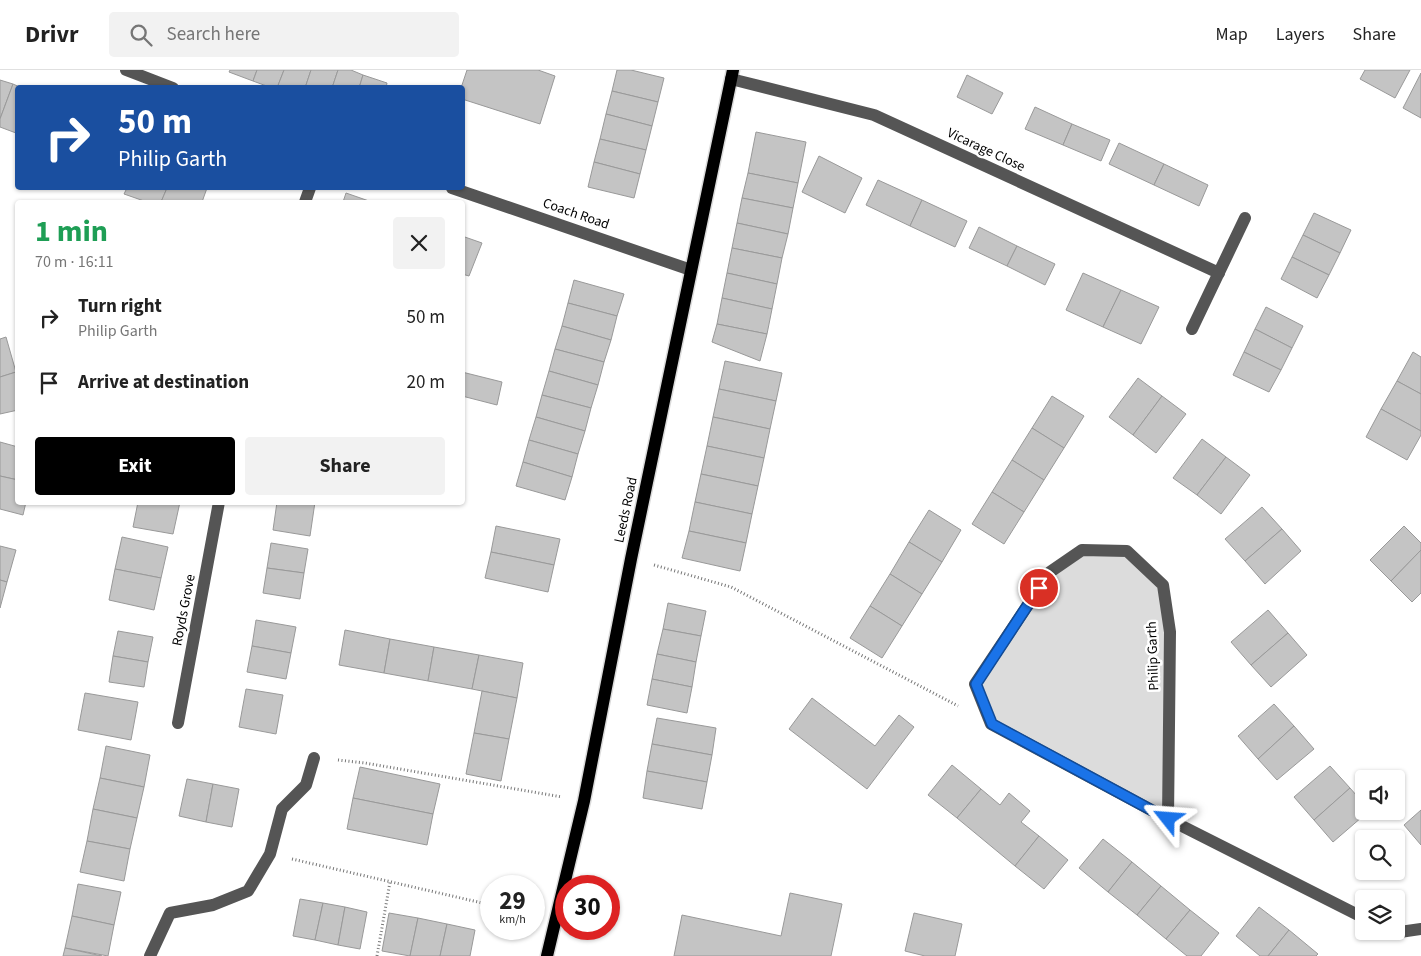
<!DOCTYPE html>
<html lang="en">
<head>
<meta charset="utf-8">
<style>
  :root { --surface:#fff; --page:#f2f2f2; --text:#222; --muted:#767676; --line:#e0e0e0; --accent:#000 }
  body { margin:0; font-family:"Source Sans 3",sans-serif; background:var(--page); color:var(--text); height:100vh; display:flex; flex-direction:column; font-size:19px; white-space:nowrap }
  * { box-sizing:border-box; margin:0 }
  p { font-size:16px; color:var(--muted) }
  .icon { flex:none; width:28px; height:28px; fill:none; stroke:currentColor; stroke-width:2; stroke-linecap:round; stroke-linejoin:round }
  .map { position:relative; flex:1; overflow:hidden }
  .sheet { position:absolute; left:15px; top:130px; width:450px; height:305px; display:flex; flex-direction:column; background:var(--surface); border-radius:5px; box-shadow:0 1px 4px #0004 }
  .sheet>* { flex:none }
  .top-card { position:absolute; left:15px; top:15px; width:450px; height:105px; border-radius:5px; box-shadow:0 1px 4px #0004; background:#1a4fa0; color:#fff; overflow:hidden }
  .buttons { position:absolute; left:1355px; top:700px; display:grid; gap:10px }
  .buttons a { display:grid; place-items:center; width:50px; height:50px; border-radius:5px; background:var(--surface); box-shadow:0 1px 4px #0004; font-size:25px }
  .speed { position:absolute; left:480px; top:805px; display:flex; gap:10px; font-size:25px; font-weight:700; text-align:center }
  .speed>* { display:grid; place-content:center; width:65px; height:65px; border-radius:50%; background:var(--surface); box-shadow:0 1px 4px #0004; line-height:1 }
  .speed small { font-size:12px; font-weight:400 }
  .speed .limit { border:8px solid #d22; background:#fff; color:#111 }
  .pin { position:absolute; display:grid; place-items:center; width:42px; height:42px; color:#fff; margin:-21px; border:2px solid #fff; border-radius:50%; box-shadow:0 1px 5px #0007 }
  .me { position:absolute; width:55px; margin:-28px; rotate:298deg; stroke-linejoin:round; filter:drop-shadow(0 0 4px #0008) }
  .turn { display:flex; align-items:center; gap:18px; height:105px; padding:0 20px; font-size:22px }
  .turn .icon { width:65px; height:65px; stroke-width:2.5 }
  .turn b { display:block; font-size:35px; line-height:42px }
  .round { display:grid; place-items:center; flex:none; width:52px; height:52px; border-radius:5px; background:var(--page) }
  .headline { display:flex; align-items:center; justify-content:space-between; height:85px; padding:0 20px }
  h1 { font-size:30px; font-weight:700; line-height:38px; color:#1e9e55 }
  .action { display:flex; gap:10px; margin-top:auto; padding:10px 20px }
  .action a { flex:1; height:58px; border-radius:5px; background:var(--accent); color:#fff; font-size:20px; font-weight:700; line-height:58px; text-align:center }
  .action a+a { background:var(--page); color:var(--text) }
  ul { padding:0; list-style:none }
  li { display:flex; align-items:center; gap:15px; height:65px; padding:0 20px }
  li div { flex:1 }
  li b { display:block; font-size:19px }
  li em { font-style:normal }
  header { display:flex; align-items:center; gap:30px; box-sizing:border-box; height:70px; padding:0 25px; background:var(--surface); border-bottom:1px solid var(--line) }
  header strong { font-size:24px }
  nav { display:flex; gap:28px; margin-inline-start:auto; font-size:18px }
  .search { width:350px; height:45px; background:var(--page); display:flex; align-items:center; gap:12px; box-sizing:border-box; padding:0 18px; border-radius:5px; color:var(--muted); font-size:19px }
  .map>svg:first-child { display:block }
</style>
</head>
<body>
<header>
<strong>Drivr</strong>
<div class="search"><svg class="icon" aria-label="search" viewBox="0 0 24 24"><circle cx="10" cy="10" r="6"/><path d="M15 15l6 6"/></svg>Search here</div>
<nav><a>Map</a><a>Layers</a><a>Share</a></nav>
</header>
<div class="map">
<svg width="1421" height="886" viewBox="0 0 1421 886">
  <rect width="100%" height="100%" fill="#fff"/>
  <polygon fill="#dcdcdc" points="1082,480 1127,481 1163,515 1170,562 1168,749 991,654 976,614 1050,502"/>
  <g fill="#c4c4c4" stroke="#999">
    <polygon points="230,0 257,0 253,11 229,2"/>
    <polygon points="257,0 284,0 277,18 272,18 253,11"/>
    <polygon points="284,0 311,0 305,18 277,18"/>
    <polygon points="311,0 338,0 332,18 305,18"/>
    <polygon points="338,0 351,0 363,5 359,18 332,18"/>
    <polygon points="467,0 538,0 555,6 540,54 462,29 461,18"/>
    <polygon points="617,0 631,0 664,8 658,32 612,21"/>
    <polygon points="1365,0 1410,0 1395,28 1360,9"/>
    <polygon points="1421,3 1421,48 1403,38"/>
    <polygon points="363,5 387,13 386,18 359,18"/>
    <polygon points="967,5 1003,23 992,44 957,27"/>
    <polygon points="0,10 13,14 0,49"/>
    <polygon points="13,14 22,18 18,18 18,59 16,63 0,57 0,49"/>
    <polygon points="612,21 658,32 652,56 606,44"/>
    <polygon points="1035,37 1072,54 1063,75 1025,59"/>
    <polygon points="606,44 652,56 646,80 600,69"/>
    <polygon points="1072,54 1110,70 1101,91 1063,75"/>
    <polygon points="756,62 806,72 798,113 748,103"/>
    <polygon points="600,69 646,80 640,104 594,92"/>
    <polygon points="1119,73 1164,94 1154,115 1109,94"/>
    <polygon points="819,86 862,108 845,143 802,122"/>
    <polygon points="594,92 640,104 634,128 588,117"/>
    <polygon points="1164,94 1208,115 1199,136 1154,115"/>
    <polygon points="748,103 798,113 793,138 742,128"/>
    <polygon points="878,110 922,130 910,156 866,135"/>
    <polygon points="127,118 167,118 161,132 147,132 124,124"/>
    <polygon points="167,118 207,118 202,132 161,132"/>
    <polygon points="346,123 369,131 368,132 343,132"/>
    <polygon points="742,128 793,138 788,164 737,153"/>
    <polygon points="922,130 967,151 955,177 910,156"/>
    <polygon points="1314,143 1351,160 1340,183 1303,165"/>
    <polygon points="737,153 788,164 782,188 732,178"/>
    <polygon points="979,157 1017,176 1007,196 969,178"/>
    <polygon points="1303,165 1340,183 1329,205 1292,187"/>
    <polygon points="462,166 482,173 469,206 462,204"/>
    <polygon points="1017,176 1055,194 1045,215 1007,196"/>
    <polygon points="732,178 782,188 777,214 727,203"/>
    <polygon points="1292,187 1329,205 1317,228 1281,209"/>
    <polygon points="727,203 777,214 772,239 722,228"/>
    <polygon points="1083,203 1121,220 1103,257 1066,240"/>
    <polygon points="574,210 624,224 617,246 568,233"/>
    <polygon points="1121,220 1159,237 1141,274 1103,257"/>
    <polygon points="722,228 772,239 767,264 717,254"/>
    <polygon points="568,233 617,246 611,270 562,256"/>
    <polygon points="1266,237 1303,256 1292,278 1255,259"/>
    <polygon points="717,254 767,264 760,291 712,272"/>
    <polygon points="562,256 611,270 604,292 555,279"/>
    <polygon points="1255,259 1292,278 1281,300 1244,282"/>
    <polygon points="6,267 16,302 0,307 0,269"/>
    <polygon points="555,279 604,292 598,315 549,301"/>
    <polygon points="1244,282 1281,300 1269,322 1233,305"/>
    <polygon points="1413,282 1421,287 1421,324 1397,311"/>
    <polygon points="725,291 782,303 776,331 719,319"/>
    <polygon points="549,301 598,315 591,338 542,325"/>
    <polygon points="16,302 18,340 0,344 0,307"/>
    <polygon points="462,302 502,312 497,335 462,326"/>
    <polygon points="1138,308 1162,326 1133,365 1109,347"/>
    <polygon points="1397,311 1421,324 1421,361 1381,339"/>
    <polygon points="719,319 776,331 770,359 713,347"/>
    <polygon points="542,325 591,338 585,361 536,347"/>
    <polygon points="1052,326 1084,346 1064,378 1032,358"/>
    <polygon points="1162,326 1186,344 1156,383 1133,365"/>
    <polygon points="1381,339 1421,361 1421,365 1407,390 1366,367"/>
    <polygon points="536,347 585,361 578,384 529,370"/>
    <polygon points="713,347 770,359 764,388 707,376"/>
    <polygon points="1032,358 1064,378 1044,410 1012,390"/>
    <polygon points="1202,369 1226,387 1197,425 1173,408"/>
    <polygon points="529,370 578,384 572,407 523,392"/>
    <polygon points="0,372 18,377 18,410 0,406"/>
    <polygon points="707,376 764,388 758,416 701,404"/>
    <polygon points="1226,387 1250,405 1221,444 1197,425"/>
    <polygon points="1012,390 1044,410 1024,442 992,422"/>
    <polygon points="523,392 572,407 565,430 516,416"/>
    <polygon points="701,404 758,416 752,444 695,432"/>
    <polygon points="0,406 18,410 18,432 26,432 23,445 0,439"/>
    <polygon points="992,422 1024,442 1004,474 972,454"/>
    <polygon points="138,432 180,432 173,464 133,457"/>
    <polygon points="277,432 315,432 310,466 273,460"/>
    <polygon points="695,432 752,444 746,473 689,461"/>
    <polygon points="1262,437 1282,459 1245,491 1225,469"/>
    <polygon points="929,440 961,460 942,492 909,472"/>
    <polygon points="496,456 560,469 554,495 491,482"/>
    <polygon points="1404,456 1421,473 1421,480 1391,511 1370,490"/>
    <polygon points="1282,459 1301,481 1265,514 1245,491"/>
    <polygon points="689,461 746,473 740,501 682,488"/>
    <polygon points="122,467 168,477 161,508 115,499"/>
    <polygon points="909,472 942,492 922,524 890,504"/>
    <polygon points="271,473 308,479 304,503 267,498"/>
    <polygon points="0,476 16,480 7,512 0,510"/>
    <polygon points="1421,480 1421,523 1412,532 1391,511"/>
    <polygon points="491,482 554,495 548,522 485,508"/>
    <polygon points="267,498 304,503 300,529 263,523"/>
    <polygon points="115,499 161,508 154,540 109,530"/>
    <polygon points="890,504 922,524 902,556 870,536"/>
    <polygon points="0,510 7,512 0,538"/>
    <polygon points="668,533 706,541 701,566 663,559"/>
    <polygon points="870,536 902,556 882,588 850,568"/>
    <polygon points="1268,540 1288,563 1251,595 1231,572"/>
    <polygon points="256,550 296,557 291,583 252,576"/>
    <polygon points="663,559 701,566 696,592 657,584"/>
    <polygon points="345,560 390,569 384,603 339,595"/>
    <polygon points="118,561 153,567 148,592 113,586"/>
    <polygon points="1288,563 1307,585 1271,617 1251,595"/>
    <polygon points="390,569 434,577 428,611 384,603"/>
    <polygon points="252,576 291,583 286,609 247,602"/>
    <polygon points="434,577 479,585 472,619 428,611"/>
    <polygon points="657,584 696,592 692,617 652,609"/>
    <polygon points="479,585 523,593 517,628 472,619"/>
    <polygon points="113,586 148,592 144,617 109,612"/>
    <polygon points="652,609 692,617 687,643 647,635"/>
    <polygon points="246,619 283,625 276,664 239,657"/>
    <polygon points="482,621 517,628 509,669 474,663"/>
    <polygon points="85,623 138,632 131,670 78,660"/>
    <polygon points="812,628 875,676 899,645 914,657 867,719 789,659"/>
    <polygon points="1274,634 1294,656 1258,689 1238,666"/>
    <polygon points="657,648 716,658 712,685 652,674"/>
    <polygon points="1294,656 1314,679 1277,710 1258,689"/>
    <polygon points="474,663 509,669 501,711 466,704"/>
    <polygon points="652,674 712,685 707,712 647,701"/>
    <polygon points="106,676 150,685 144,717 100,708"/>
    <polygon points="952,695 981,719 957,748 928,725"/>
    <polygon points="1330,696 1350,718 1314,750 1294,727"/>
    <polygon points="360,697 440,714 433,744 353,728"/>
    <polygon points="647,701 707,712 702,739 643,728"/>
    <polygon points="100,708 144,717 137,748 93,739"/>
    <polygon points="187,709 213,714 206,752 179,746"/>
    <polygon points="213,714 239,719 232,757 206,752"/>
    <polygon points="1350,718 1364,734 1364,741 1369,741 1333,772 1314,750"/>
    <polygon points="981,719 1000,735 1009,723 1030,741 1021,752 1039,766 1015,796 957,748"/>
    <polygon points="353,728 433,744 427,775 347,759"/>
    <polygon points="93,739 137,748 130,779 87,771"/>
    <polygon points="1421,740 1421,775 1404,755"/>
    <polygon points="1039,766 1068,790 1044,819 1015,796"/>
    <polygon points="1103,769 1132,792 1108,822 1079,798"/>
    <polygon points="87,771 130,779 124,811 80,802"/>
    <polygon points="1132,792 1161,816 1137,845 1108,822"/>
    <polygon points="78,814 121,822 114,855 72,846"/>
    <polygon points="1161,816 1190,840 1166,869 1137,845"/>
    <polygon points="790,823 842,834 831,886 674,886 682,845 781,866"/>
    <polygon points="300,829 323,833 315,870 293,866"/>
    <polygon points="323,833 345,837 338,875 315,870"/>
    <polygon points="345,837 367,842 360,879 338,875"/>
    <polygon points="1259,837 1289,860 1268,886 1260,886 1236,866"/>
    <polygon points="1190,840 1219,863 1201,886 1187,886 1166,869"/>
    <polygon points="389,843 418,848 410,886 382,881"/>
    <polygon points="914,843 962,854 955,886 925,886 905,881"/>
    <polygon points="72,846 114,855 108,886 65,878"/>
    <polygon points="418,848 447,854 440,886 410,886"/>
    <polygon points="447,854 475,860 470,886 440,886"/>
    <polygon points="1289,860 1318,884 1316,886 1268,886"/>
    <polygon points="65,878 102,886 63,886"/>
  </g>
  <g fill="none" stroke-linecap="round" stroke-linejoin="round">
    <defs>
      <polyline id="major" points="547,886 584,731 631,489 733,0"/>
    </defs>
    <use href="#major" stroke="#dbdbdb" stroke-width="15"/>
    <g stroke="#777" stroke-width="3" stroke-dasharray="1 2.5" stroke-linecap="butt">
      <polyline points="654,495 731,517 958,636"/>
      <polyline points="338,690 365,693 562,727"/>
      <polyline points="292,789 491,835"/>
      <polyline points="377,886 390,812"/>
    </g>
    <g stroke="#555" stroke-width="12">
      <polyline points="126,0 173,18"/>
      <polyline points="731,9 874,45 1219,203"/>
      <polyline points="452,118 691,200"/>
      <polyline points="305,132 310,118"/>
      <polyline points="1192,259 1245,148"/>
      <polyline points="178,653 219,432"/>
      <polyline points="1168,749 1170,562 1163,515 1127,481 1082,480 1050,502 975,614 991,654 1168,749 1364,848"/>
      <polyline points="1389,861 1393,863 1421,859"/>
      <polyline points="150,886 170,843 213,835 248,821 270,784 282,739 306,715 314,688"/>
    </g>
    <use href="#major" stroke="#000" stroke-width="12"/>
  </g>
  <g fill="none" stroke-linecap="round" stroke-linejoin="round">
    <defs>
      <polyline id="route" points="1039,518 976,614 992,654 1168,749"/>
    </defs>
    <use href="#route" stroke="#114b97" stroke-width="12"/>
    <use href="#route" stroke="#1a73e8" stroke-width="9"/>
  </g>
  <g text-anchor="middle" dominant-baseline="central" stroke-width="5" stroke-linejoin="round" paint-order="stroke">
    <g font-size="14" fill="#000" stroke="#fff">
      <text transform="translate(986 80) rotate(25)">Vicarage Close</text>
      <text transform="translate(576 144) rotate(19)">Coach Road</text>
      <text transform="translate(626 440) rotate(-78)">Leeds Road</text>
      <text transform="translate(184 540) rotate(-79)">Royds Grove</text>
      <text transform="translate(1153 586) rotate(-92)">Philip Garth</text>
    </g>
  </g>
</svg>
<div class="buttons">
<a><svg class="icon" aria-label="sound" viewBox="0 0 24 24"><path d="M4 9h4l5-4v14l-5-4H4zM17 9q2 3 0 6"/></svg></a>
<a><svg class="icon" aria-label="search" viewBox="0 0 24 24"><circle cx="10" cy="10" r="6"/><path d="M15 15l6 6"/></svg></a>
<a><svg class="icon" aria-label="layers" viewBox="0 0 24 24"><path d="M12 4l9 5-9 5-9-5zM3 14l9 5 9-5"/></svg></a>
</div>
<div class="speed"><div>29<small>km/h</small></div><div class="limit">30</div></div>
<div class="pin" style="left:1039px;top:518px;background:#d93025"><svg class="icon" aria-label="arrive" viewBox="0 0 24 24"><path d="M6 21V4h12l-3 4 3 4H6"/></svg></div>
<svg class="me" style="left:1168px;top:749px" viewBox="-20 -20 40 40"><path d="M0-17L14 15 0 8-14 15z" fill="#1a73e8" stroke="#fff" stroke-width="4"/></svg>
<div class="top-card">
<div class="turn"><svg class="icon" aria-label="right" viewBox="0 0 24 24"><path d="M7 20v-9h11M14 6l5 5-5 5"/></svg><div><b>50 m</b>Philip Garth</div></div>
</div>
<section class="sheet">
<div class="headline"><div><h1>1 min</h1><p>70 m · 16:11</p></div><a class="round"><svg class="icon" aria-label="close" viewBox="0 0 24 24"><path d="M6 6l12 12M18 6L6 18"/></svg></a></div>
<ul>
<li><svg class="icon" aria-label="right" viewBox="0 0 24 24"><path d="M7 20v-9h11M14 6l5 5-5 5"/></svg><div><b>Turn right</b><p>Philip Garth</p></div><em>50 m</em></li>
<li><svg class="icon" aria-label="arrive" viewBox="0 0 24 24"><path d="M6 21V4h12l-3 4 3 4H6"/></svg><div><b>Arrive at destination</b></div><em>20 m</em></li>
</ul>
<div class="action"><a>Exit</a><a>Share</a></div>
</section>
</div>
</body>
</html>
